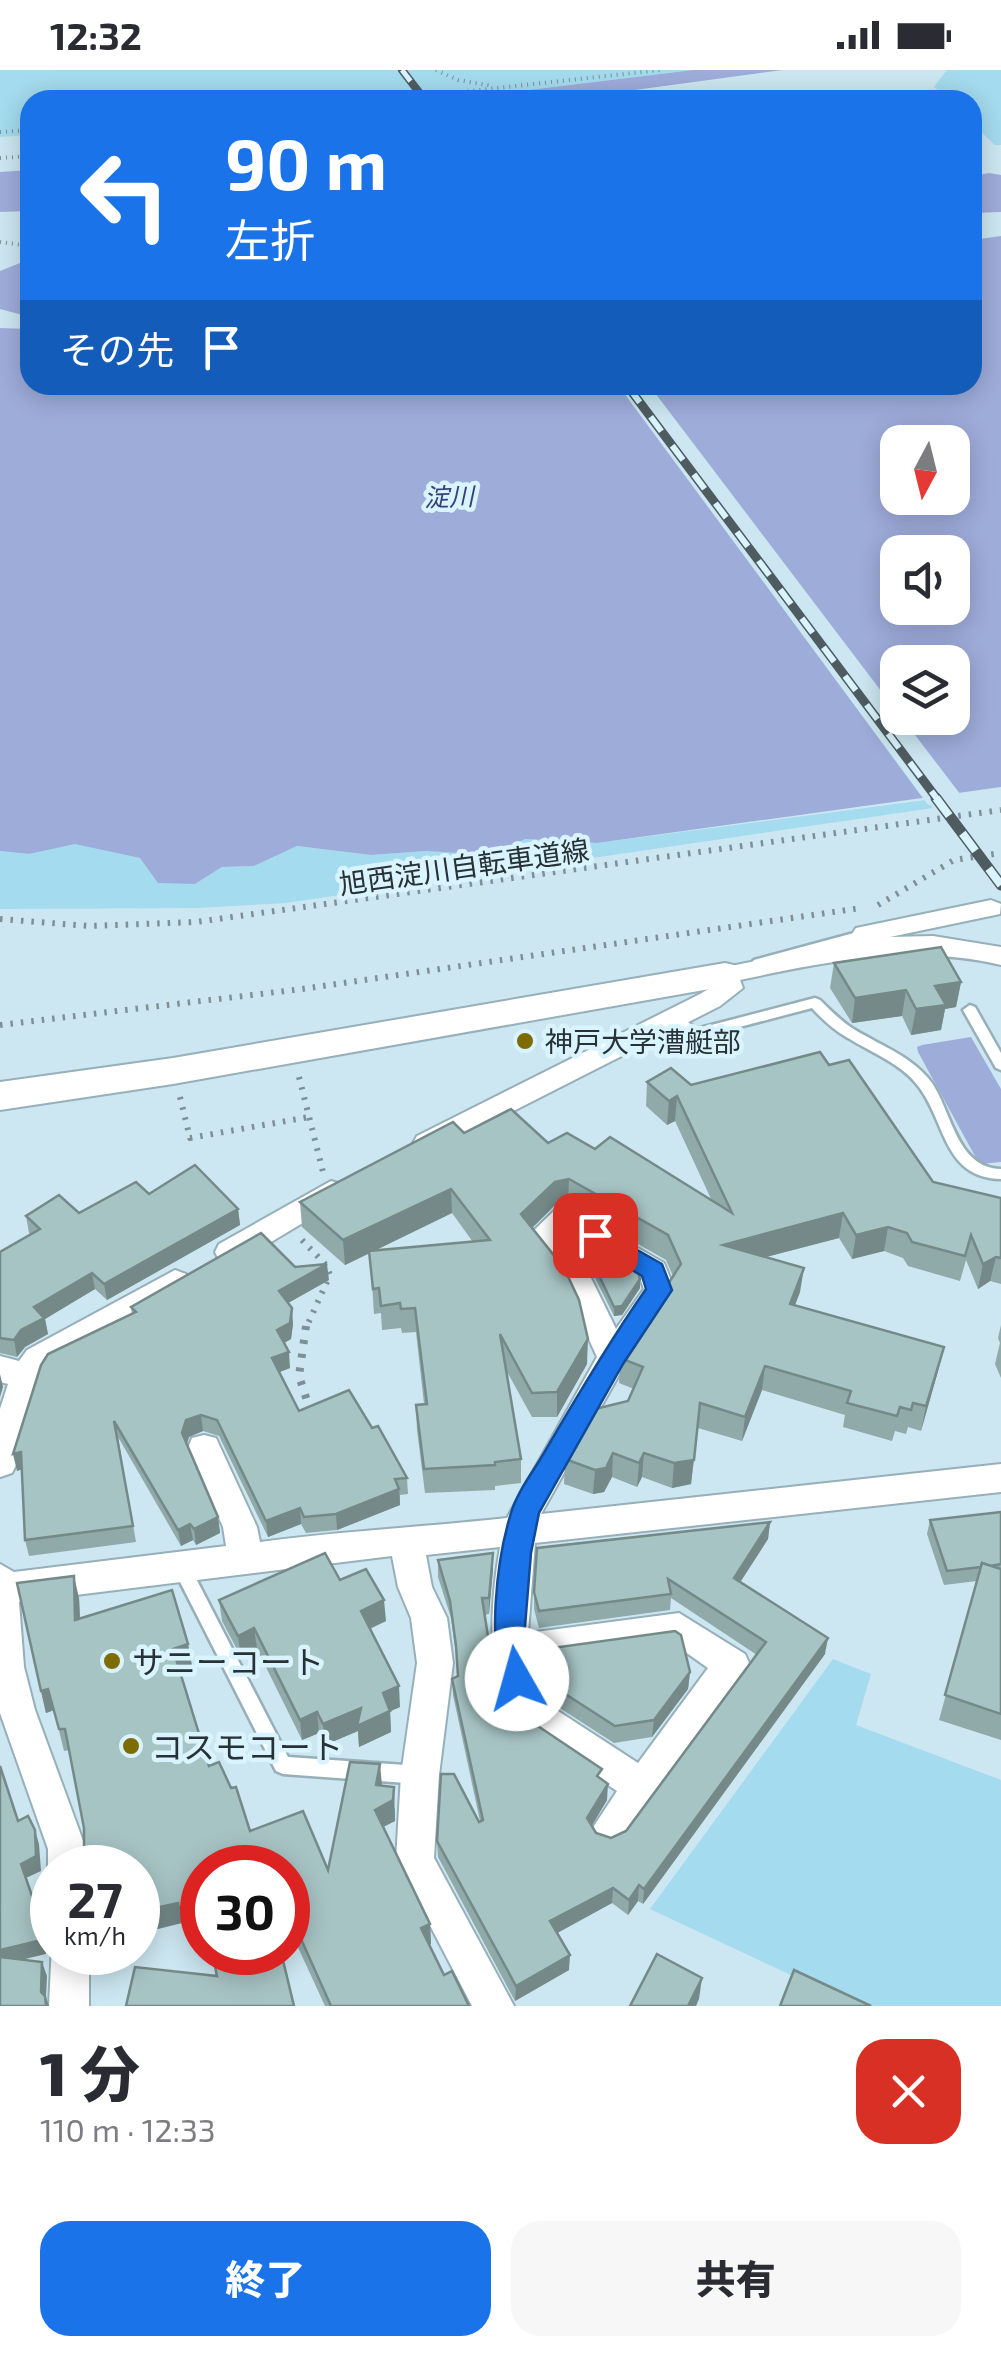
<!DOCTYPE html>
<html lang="ja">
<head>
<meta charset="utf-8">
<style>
  :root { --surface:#fff; --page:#f7f7f7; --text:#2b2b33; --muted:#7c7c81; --accent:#1a73e8 }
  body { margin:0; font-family:"Exo 2","Noto Sans JP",sans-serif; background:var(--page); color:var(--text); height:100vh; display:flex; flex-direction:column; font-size:38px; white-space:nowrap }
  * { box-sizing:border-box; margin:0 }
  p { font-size:32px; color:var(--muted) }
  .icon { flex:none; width:55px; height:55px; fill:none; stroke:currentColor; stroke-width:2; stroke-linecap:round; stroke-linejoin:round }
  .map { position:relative; height:1936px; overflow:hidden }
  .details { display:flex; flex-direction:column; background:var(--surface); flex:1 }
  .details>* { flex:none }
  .top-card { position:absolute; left:20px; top:20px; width:962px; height:305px; border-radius:30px; box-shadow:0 5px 25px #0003; background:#1a73e8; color:#fff; overflow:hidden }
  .needle { width:65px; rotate:187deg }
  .buttons { position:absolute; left:880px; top:355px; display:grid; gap:20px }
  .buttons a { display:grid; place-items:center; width:90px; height:90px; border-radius:20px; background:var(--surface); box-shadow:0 5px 25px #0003; font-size:50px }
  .speed { position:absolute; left:30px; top:1775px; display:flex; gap:20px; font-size:50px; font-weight:700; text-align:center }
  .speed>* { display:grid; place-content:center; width:130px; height:130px; border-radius:50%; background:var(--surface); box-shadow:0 5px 25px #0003; line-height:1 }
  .speed small { font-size:25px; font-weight:400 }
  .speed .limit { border:15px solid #d22; background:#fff; color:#111 }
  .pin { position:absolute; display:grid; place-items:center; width:85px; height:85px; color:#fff; margin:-42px; border-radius:20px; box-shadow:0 5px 15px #0006 }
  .me { position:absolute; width:110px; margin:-55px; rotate:353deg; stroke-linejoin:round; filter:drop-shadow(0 0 8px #0008) }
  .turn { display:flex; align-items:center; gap:35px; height:210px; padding:0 40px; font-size:45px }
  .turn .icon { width:130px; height:130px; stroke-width:2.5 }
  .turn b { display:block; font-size:70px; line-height:85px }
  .then { display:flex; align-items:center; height:95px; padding:0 40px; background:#0003; gap:20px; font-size:38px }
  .round { display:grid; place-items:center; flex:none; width:105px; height:105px; border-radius:30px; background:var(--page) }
  .head { display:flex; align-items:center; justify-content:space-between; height:170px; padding:0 40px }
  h1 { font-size:60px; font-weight:800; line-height:75px }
  .action { display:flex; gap:20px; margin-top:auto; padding:20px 40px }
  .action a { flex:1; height:115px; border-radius:30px; background:var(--accent); color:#fff; font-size:40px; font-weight:800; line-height:115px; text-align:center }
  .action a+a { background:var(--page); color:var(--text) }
  .status { display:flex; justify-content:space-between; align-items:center; height:70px; padding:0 50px; background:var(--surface); direction:ltr }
  .status svg { height:28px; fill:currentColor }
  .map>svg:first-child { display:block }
</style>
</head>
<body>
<div class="status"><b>12:32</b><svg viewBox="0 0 49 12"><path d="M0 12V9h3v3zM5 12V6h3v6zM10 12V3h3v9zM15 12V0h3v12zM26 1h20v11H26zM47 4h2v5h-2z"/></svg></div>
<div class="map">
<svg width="1001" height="1936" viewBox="0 0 1001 1936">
  <rect width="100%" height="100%" fill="#cce7f1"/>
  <g fill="#a4dbee">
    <polygon points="0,0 693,0 445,30 30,30 30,65 0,67"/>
    <polygon points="947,0 1001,0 1001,75 995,75 973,54 972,30 948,30 934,17"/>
    <polygon points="926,730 933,738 286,833 197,838 0,839 0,781 29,784 75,773 140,788 195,814 222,797 254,796 297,776 371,785 426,781 492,784 525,769 597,773"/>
    <polygon points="833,1589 871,1604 856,1655 1001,1710 1001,1936 857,1936 650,1839"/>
  </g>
  <g fill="#9eacda" fill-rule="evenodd">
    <polygon points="693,0 783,0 561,30 445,30"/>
    <polygon points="30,100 30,141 0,142 0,102"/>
    <polygon points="989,103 1001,105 1001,142 973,143 973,106"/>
    <path d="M1001,166V717L597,773L525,769L492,785L426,781L371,785L297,776L254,796L222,797L195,814L158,813L140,788L75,774L29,784L0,781V258L30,259V315H972L973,170ZM898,372H952V428H898ZM898,482H952V538H898ZM898,592H952V648H898Z"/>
    <polygon points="30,189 30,247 0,239 0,201"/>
    <polygon points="971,967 1001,1019 1001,1092 981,1094 976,1088 918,982 917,977 922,975"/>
  </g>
  <polygon fill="#cce7f1" points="618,315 649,315 897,642 898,648 902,648 964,729 928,735"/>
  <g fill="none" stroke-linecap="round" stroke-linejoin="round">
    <defs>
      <g id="lane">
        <polygon points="865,860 870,861 872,864 870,867 759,897 752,893 754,890"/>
        <path d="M815,928L820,930C831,941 842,952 855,960C882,976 913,987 932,1013C952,1043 957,1098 1001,1099V1109C944,1108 946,1053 919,1017C901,993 872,983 848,968C834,960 823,950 812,938L694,969L689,967L669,949L671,946H681L696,959Z"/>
        <polygon points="970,935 975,937 1001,983 1001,1000 996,998 963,940"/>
        <polygon points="182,1491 188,1493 288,1687 420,1696 427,1699 429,1705 427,1711 420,1714 283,1704 276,1701 173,1498 176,1493"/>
      </g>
      <g id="street">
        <path d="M991,830L1001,834L1000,844L890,867L933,866L1001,877V895C912,874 828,891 740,910L743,918L720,936L437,1080L427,1083L417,1080L413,1073L417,1066L700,924L715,915L712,905L716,899L858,870L852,864L856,858Z"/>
        <polygon points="331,1111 341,1114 346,1122 341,1130 241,1190 230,1193 219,1190 215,1182 219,1174"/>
        <path d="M566,1137L664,1193L675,1220L624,1296L541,1444L1001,1394V1422L535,1473L528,1563L679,1543L745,1584L750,1595L622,1775L609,1780L596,1775L590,1762L617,1721L508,1649C486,1599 491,1529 500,1477L426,1485L432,1517L447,1548L453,1593L439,1705L434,1788L514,1936H472L396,1790L401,1705L417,1593L411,1548L398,1517L392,1486L19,1532L24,1597L35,1640L86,1779V1798H52V1809L48,1798V1779L0,1643V1494L14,1502L226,1476L223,1457L188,1378L192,1368L204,1365L216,1368L257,1457L260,1472C342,1461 424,1457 507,1448L597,1287L567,1221L525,1169L555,1140ZM567,1163L640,1208L644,1219L616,1259L590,1206L559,1170ZM674,1574L708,1598L638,1693L538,1628L532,1594Z"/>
        <polygon points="175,1200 186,1204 190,1212 186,1220 49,1298 41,1310 17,1393 12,1403 0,1407 0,1339 8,1314 0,1312 0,1286 19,1291 27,1280"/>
        <polygon points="52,1874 52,1882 89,1882 89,1936 49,1936"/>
      </g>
      <polygon id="secondary" points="725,893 738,896 743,905 738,914 173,1014 0,1040 0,1012 173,988"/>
    </defs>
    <use href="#lane" stroke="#96afb9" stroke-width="5"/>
    <use href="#street" stroke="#96afb9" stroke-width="4"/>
    <use href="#secondary" stroke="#96afb9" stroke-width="4"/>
    <g stroke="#7d9097" stroke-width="4" stroke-dasharray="1 5" stroke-linecap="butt">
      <polyline points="436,0 458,10 493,16"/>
      <polyline points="390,30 660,0"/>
      <polyline points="0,62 30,60"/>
      <polyline points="0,88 30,86"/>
      <polyline points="0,172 30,176"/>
    </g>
    <g stroke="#7d9097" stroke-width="6" stroke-dasharray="2.5 8" stroke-linecap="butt">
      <polyline points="878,835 954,790 1001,783"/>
      <polyline points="0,849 89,856 196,852 1001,740"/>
      <polyline points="0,955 302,919 861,838"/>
      <polyline points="299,1007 323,1102"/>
      <polyline points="180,1027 190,1068 309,1047"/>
      <polyline points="302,1170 326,1195 330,1205 306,1258"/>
    </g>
    <polyline stroke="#7d9097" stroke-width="8" stroke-dasharray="4 10" stroke-linecap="butt" points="306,1256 299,1306 311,1343"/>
    <use href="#lane" fill="#fff" fill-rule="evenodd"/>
    <use href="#street" fill="#fff" fill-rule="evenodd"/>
    <use href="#secondary" fill="#fff" fill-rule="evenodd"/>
    <defs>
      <g id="rail-far2">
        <polyline points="402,0 425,30"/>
        <polyline points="627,315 631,320"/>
      </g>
      <polyline id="rail-far1" points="629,318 938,730"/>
      <polyline id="rail" points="936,728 1001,815"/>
    </defs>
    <use href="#rail-far2" stroke="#4e5c61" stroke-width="8"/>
    <use href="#rail-far1" stroke="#4e5c61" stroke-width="9"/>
    <use href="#rail" stroke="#4e5c61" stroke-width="11"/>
    <use href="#rail-far2" stroke="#d9f4fe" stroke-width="5" stroke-dasharray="14" stroke-linecap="butt"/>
    <use href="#rail-far1" stroke="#d9f4fe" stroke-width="6" stroke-dasharray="18" stroke-linecap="butt"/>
    <use href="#rail" stroke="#d9f4fe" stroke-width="8" stroke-dasharray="22" stroke-linecap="butt"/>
  </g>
  <g fill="#90a9a9" fill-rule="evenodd">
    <polygon points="834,893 961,912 956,937 945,939 941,960 911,965 902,946 852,953 830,918"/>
    <path d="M829,995L933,1112L1001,1128V1214L990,1211L978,1219L966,1190L960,1211L908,1196L903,1188L884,1181L852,1189L839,1168L766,1187L800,1222L795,1235L944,1277L938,1301L921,1361L908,1357L906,1364L895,1361L892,1371L843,1357L845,1345L762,1320L742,1371L698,1358L691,1414L672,1418L642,1407L637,1417L612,1407L604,1422L593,1424L564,1414L565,1389L628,1331L634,1319L619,1313L620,1288L673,1206L666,1190L568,1134L554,1136L532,1158L587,1294L557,1347H532L506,1300L521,1389V1413L495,1416V1420L425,1423L417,1360L416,1335L424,1334L416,1262L402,1263L401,1258L382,1260L381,1243L374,1244L370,1183L345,1195L302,1157L300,1132L464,1063L595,1079L712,1131L675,1051L667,1055L646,1036L647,1012L691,1015ZM452,1143L473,1172L374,1181Z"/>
    <polygon points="149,1124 238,1139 240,1155 107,1230 95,1219 45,1249 48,1264 25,1277 17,1287 0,1283 0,1182 31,1165 29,1163 26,1146 79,1143"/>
    <polygon points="565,1161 640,1209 640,1218 622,1245 614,1246 593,1204 564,1170"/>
    <polygon points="295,1197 329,1210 288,1233 293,1254 291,1269 284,1273 290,1298 280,1302 299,1341 372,1358 407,1408 408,1424 400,1425 400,1435 337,1460 306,1463 301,1454 268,1467 219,1366 203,1361 189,1367 186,1374 218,1447 220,1463 196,1475 193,1470 181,1476 118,1367 136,1472 29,1486 25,1470 22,1399 17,1401 132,1244 131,1237"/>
    <polygon points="1001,1255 1001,1308 995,1294 1000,1273 998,1268"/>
    <polygon points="1001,1442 1001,1670 939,1650 977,1511 944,1515 927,1464 930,1450"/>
    <polygon points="770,1452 768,1469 740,1512 825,1584 643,1834 638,1831 628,1845 612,1833 557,1863 569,1900 515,1931 438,1787 437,1771 480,1751 453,1625 452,1609 457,1607 457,1592 451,1548 438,1507 438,1490 493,1483 489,1544 485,1545 492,1592 505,1634 602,1709 607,1730 592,1755 596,1763 611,1768 626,1761 757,1585 671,1528 670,1540 539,1558 534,1539 534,1522"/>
    <polygon points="340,1510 386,1551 370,1559 400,1637 390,1641 391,1662 359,1677 358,1661 325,1675 319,1663 302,1670 257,1579 241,1587 222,1551 219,1530"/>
    <polygon points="79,1528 80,1548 188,1574 192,1596 179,1600 209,1696 250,1761 328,1800 382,1716 395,1739 395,1751 383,1757 430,1854 431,1874 429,1875 444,1905 469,1936 325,1936 290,1860 288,1861 288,1798 183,1858 182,1853 84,1777 84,1758 69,1680 64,1681 54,1640 46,1643 41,1621"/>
    <polygon points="545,1579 690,1602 688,1619 652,1667 614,1673 541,1626 538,1605 538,1588 545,1587"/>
  </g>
  <g fill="#758989">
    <polygon points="961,912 956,937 945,939 941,960 911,965 916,939 935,916"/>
    <polygon points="906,920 902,946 852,953 855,928"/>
    <polygon points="677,1026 675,1051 667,1055 669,1031"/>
    <polygon points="569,1109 568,1134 554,1136 521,1169 521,1144 555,1112"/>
    <polygon points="451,1119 452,1143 345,1195 343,1170"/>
    <polygon points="238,1139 240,1155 107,1230 104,1214"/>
    <polygon points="843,1143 839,1168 720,1199 723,1175"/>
    <polygon points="888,1157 884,1181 852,1189 856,1165"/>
    <polygon points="996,1187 990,1211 978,1219 983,1194"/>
    <polygon points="327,1194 329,1210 281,1237 279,1221"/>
    <polygon points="804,1198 800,1222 786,1258 790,1234"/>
    <polygon points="92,1203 95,1219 45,1249 48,1264 25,1277 17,1287 14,1270 34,1237"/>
    <polygon points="640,1209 640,1218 622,1245 614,1246 614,1237"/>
    <polygon points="292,1238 293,1254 291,1269 279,1276 277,1260"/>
    <polygon points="588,1269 587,1294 557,1347 557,1322"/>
    <polygon points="944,1277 938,1301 921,1361 926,1336"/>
    <polygon points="289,1282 290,1298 274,1304 272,1288"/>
    <polygon points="765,1296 762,1320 742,1371 745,1347"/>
    <polygon points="0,1304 3,1317 0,1327"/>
    <polygon points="700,1333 691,1414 672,1418 674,1393"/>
    <polygon points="201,1345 203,1361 189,1367 185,1380 182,1363 186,1350"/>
    <polygon points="21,1382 25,1398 17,1401 13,1384"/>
    <polygon points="613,1383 612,1407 604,1422 593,1424 595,1400"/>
    <polygon points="644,1383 642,1407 637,1417 639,1393"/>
    <polygon points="399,1419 400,1435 337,1460 336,1444"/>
    <polygon points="300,1438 301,1454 268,1467 266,1451"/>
    <polygon points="218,1447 220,1463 196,1475 194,1459"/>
    <polygon points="770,1452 768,1469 732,1525 734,1508"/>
    <polygon points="190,1454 193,1470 181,1476 178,1460"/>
    <polygon points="493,1483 493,1500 489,1544 489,1528"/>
    <polygon points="74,1506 79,1528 81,1571 75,1550"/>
    <polygon points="384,1530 386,1551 362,1562 361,1541"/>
    <polygon points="254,1558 257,1579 241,1587 238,1566"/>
    <polygon points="828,1568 825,1584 643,1834 644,1819"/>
    <polygon points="188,1574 192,1596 177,1601 173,1579"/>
    <polygon points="690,1602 688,1619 652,1667 654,1650"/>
    <polygon points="399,1616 400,1637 384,1644 383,1623"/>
    <polygon points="48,1619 54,1640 46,1643 41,1621"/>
    <polygon points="361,1638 390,1641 391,1662 359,1677 358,1661 325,1675 323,1654"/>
    <polygon points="317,1642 319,1663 302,1670 300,1650"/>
    <polygon points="380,1694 382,1715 376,1715"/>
    <polygon points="608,1714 607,1730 587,1764 587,1748"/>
    <polygon points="394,1717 395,1751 377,1760 375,1740"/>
    <polygon points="35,1760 39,1774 41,1801 26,1808 21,1794"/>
    <polygon points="639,1815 638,1831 628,1845 629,1830"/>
    <polygon points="613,1818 612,1833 550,1867 550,1851"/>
    <polygon points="178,1833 201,1833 202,1854 183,1858 182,1853 138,1864 138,1842"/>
    <polygon points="41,1852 45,1866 46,1884 0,1895 0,1880"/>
    <polygon points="430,1854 431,1874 422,1878 421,1858"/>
    <polygon points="570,1885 569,1900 515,1931 516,1916"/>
    <polygon points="42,1892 47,1906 46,1927 49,1936 46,1936 41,1922"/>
    <polygon points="702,1908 699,1929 696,1936 688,1936"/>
  </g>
  <g fill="#a7c4c4" stroke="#758989" stroke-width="2.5">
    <polygon points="941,877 961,912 935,916 946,935 916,939 906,920 855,928 834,893"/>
    <polygon points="820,982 829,995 849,990 933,1112 1001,1128 1001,1188 996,1187 983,1194 971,1165 965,1186 912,1172 907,1163 888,1157 856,1165 843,1143 723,1175 804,1198 790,1234 944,1277 926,1336 913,1333 911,1340 900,1337 897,1346 847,1333 851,1321 765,1296 745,1347 700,1333 694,1390 674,1393 644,1383 639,1393 613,1383 606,1398 595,1400 565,1389 591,1340 628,1331 643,1297 620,1288 681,1194 668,1165 569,1109 555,1112 521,1144 564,1198 579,1230 588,1269 557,1322 532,1323 500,1264 521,1389 495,1392 495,1395 424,1399 416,1335 427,1334 415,1238 401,1239 400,1233 381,1236 379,1218 373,1219 369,1181 490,1170 451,1119 343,1170 300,1132 453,1052 464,1063 511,1039 548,1073 567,1063 595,1079 610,1067 732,1143 677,1026 669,1031 647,1012 671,998 691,1015"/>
    <polygon points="195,1095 238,1139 104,1214 92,1203 34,1237 44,1248 21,1260 14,1270 0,1268 0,1182 40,1159 26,1146 59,1125 79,1143 136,1112 149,1124"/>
    <polygon points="568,1159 638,1202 640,1209 622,1236 614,1237 594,1195 565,1161"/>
    <polygon points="261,1163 295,1197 327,1194 279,1221 292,1238 290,1253 277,1260 289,1282 272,1288 299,1341 349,1320 372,1358 378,1356 407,1408 395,1409 399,1419 336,1444 304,1447 300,1438 266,1451 217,1350 201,1345 186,1350 182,1363 218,1447 194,1459 190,1454 178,1460 114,1351 133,1456 25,1470 21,1382 13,1384 41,1295 48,1284 136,1242 131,1237"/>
    <polygon points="1001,1442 1001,1494 990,1496 982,1493 981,1497 947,1501 930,1450"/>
    <polygon points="770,1452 734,1508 828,1568 644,1819 639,1815 629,1830 613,1818 550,1851 570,1885 516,1916 437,1771 441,1704 454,1704 479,1752 483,1750 452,1609 458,1606 456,1576 450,1531 438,1490 493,1483 489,1528 482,1528 492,1592 505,1634 602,1699 597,1706 608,1714 587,1748 596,1763 611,1768 626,1761 766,1572 668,1509 671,1524 539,1541 534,1522 537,1478"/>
    <polygon points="325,1483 340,1510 366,1499 384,1530 361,1541 399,1616 383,1623 390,1641 357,1656 361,1638 323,1654 317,1642 300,1650 254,1558 238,1566 219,1530"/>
    <polygon points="982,1493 1001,1499 1001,1644 945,1625"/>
    <polygon points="74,1506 75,1550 172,1520 188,1574 173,1579 209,1696 219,1692 231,1718 236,1717 250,1761 303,1741 328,1800 350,1692 380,1694 376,1715 394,1717 393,1730 375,1740 430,1854 421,1858 444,1905 452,1901 469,1936 331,1936 288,1840 288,1798 202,1798 202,1839 201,1833 179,1838 178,1833 138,1842 138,1798 82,1798 80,1781 84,1777 84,1758 65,1659 59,1659 48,1619 41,1621 17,1513"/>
    <polygon points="675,1561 681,1565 690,1602 654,1650 615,1656 542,1609 538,1588 546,1587 545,1579"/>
    <polygon points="0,1696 18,1751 28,1746 35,1760 36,1786 21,1794 41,1852 42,1870 0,1880"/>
    <polygon points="212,1882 281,1882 294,1936 126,1936 135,1897 217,1906"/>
    <polygon points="657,1884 702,1908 688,1936 630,1936"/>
    <polygon points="0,1887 42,1892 41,1922 45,1926 46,1936 0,1936"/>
    <polygon points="794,1900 871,1936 780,1936"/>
  </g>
  <path fill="#1a73e8" stroke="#114b97" stroke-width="2.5" d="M595,1156L662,1194L672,1220L623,1294L539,1443L531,1483L524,1569L532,1609L527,1619L517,1623L506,1619C486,1576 497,1488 511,1443C517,1422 533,1402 544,1383C577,1326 609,1272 646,1219L642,1206L586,1172L582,1165L586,1159Z"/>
  <g fill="#7d6b03" stroke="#d9f4fe" stroke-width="4">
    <circle cx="525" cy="971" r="10"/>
    <circle cx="112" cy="1591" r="10"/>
    <circle cx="131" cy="1676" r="10"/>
  </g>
  <g text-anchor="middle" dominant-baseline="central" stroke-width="9" stroke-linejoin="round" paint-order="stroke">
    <g font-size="25" font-style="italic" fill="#34407a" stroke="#d9f4fe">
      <text transform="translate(449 426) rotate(-2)">淀川</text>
    </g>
    <g font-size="28" fill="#283236" stroke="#d9f4fe">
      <text transform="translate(464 796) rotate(-8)">旭西淀川自転車道線</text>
    </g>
    <g font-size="28" fill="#283236" stroke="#d9f4fe" text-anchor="start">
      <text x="545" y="971">神戸大学漕艇部</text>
    </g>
    <g font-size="32" fill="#283236" stroke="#d9f4fe" text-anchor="start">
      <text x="132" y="1591">サニーコート</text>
      <text x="151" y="1676">コスモコート</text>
    </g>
  </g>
</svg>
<div class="buttons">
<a><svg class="needle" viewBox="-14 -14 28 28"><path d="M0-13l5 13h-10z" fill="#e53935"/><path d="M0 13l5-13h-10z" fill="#7c7c81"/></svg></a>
<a><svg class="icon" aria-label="sound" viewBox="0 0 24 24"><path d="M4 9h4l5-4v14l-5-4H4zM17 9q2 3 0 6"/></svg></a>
<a><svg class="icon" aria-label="layers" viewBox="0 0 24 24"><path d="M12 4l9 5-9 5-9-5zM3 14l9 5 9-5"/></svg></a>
</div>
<div class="speed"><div>27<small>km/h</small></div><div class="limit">30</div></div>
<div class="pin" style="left:595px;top:1165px;background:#d93025"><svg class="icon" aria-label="arrive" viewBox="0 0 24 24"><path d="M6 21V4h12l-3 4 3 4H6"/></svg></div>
<svg class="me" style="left:517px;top:1609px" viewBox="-20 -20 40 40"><circle r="19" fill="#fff"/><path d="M0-13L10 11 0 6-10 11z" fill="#1a73e8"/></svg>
<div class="top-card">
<div class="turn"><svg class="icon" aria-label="left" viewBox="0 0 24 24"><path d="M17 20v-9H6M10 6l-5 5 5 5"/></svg><div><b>90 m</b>左折</div></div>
<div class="then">その先<svg class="icon" aria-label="arrive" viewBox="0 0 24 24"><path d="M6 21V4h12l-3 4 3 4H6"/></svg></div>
</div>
</div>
<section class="details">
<div class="head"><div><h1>1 分</h1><p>110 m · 12:33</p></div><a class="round" style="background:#d93025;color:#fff"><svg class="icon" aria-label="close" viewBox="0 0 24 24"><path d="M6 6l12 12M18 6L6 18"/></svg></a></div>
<div class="action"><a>終了</a><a>共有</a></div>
</section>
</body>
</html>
